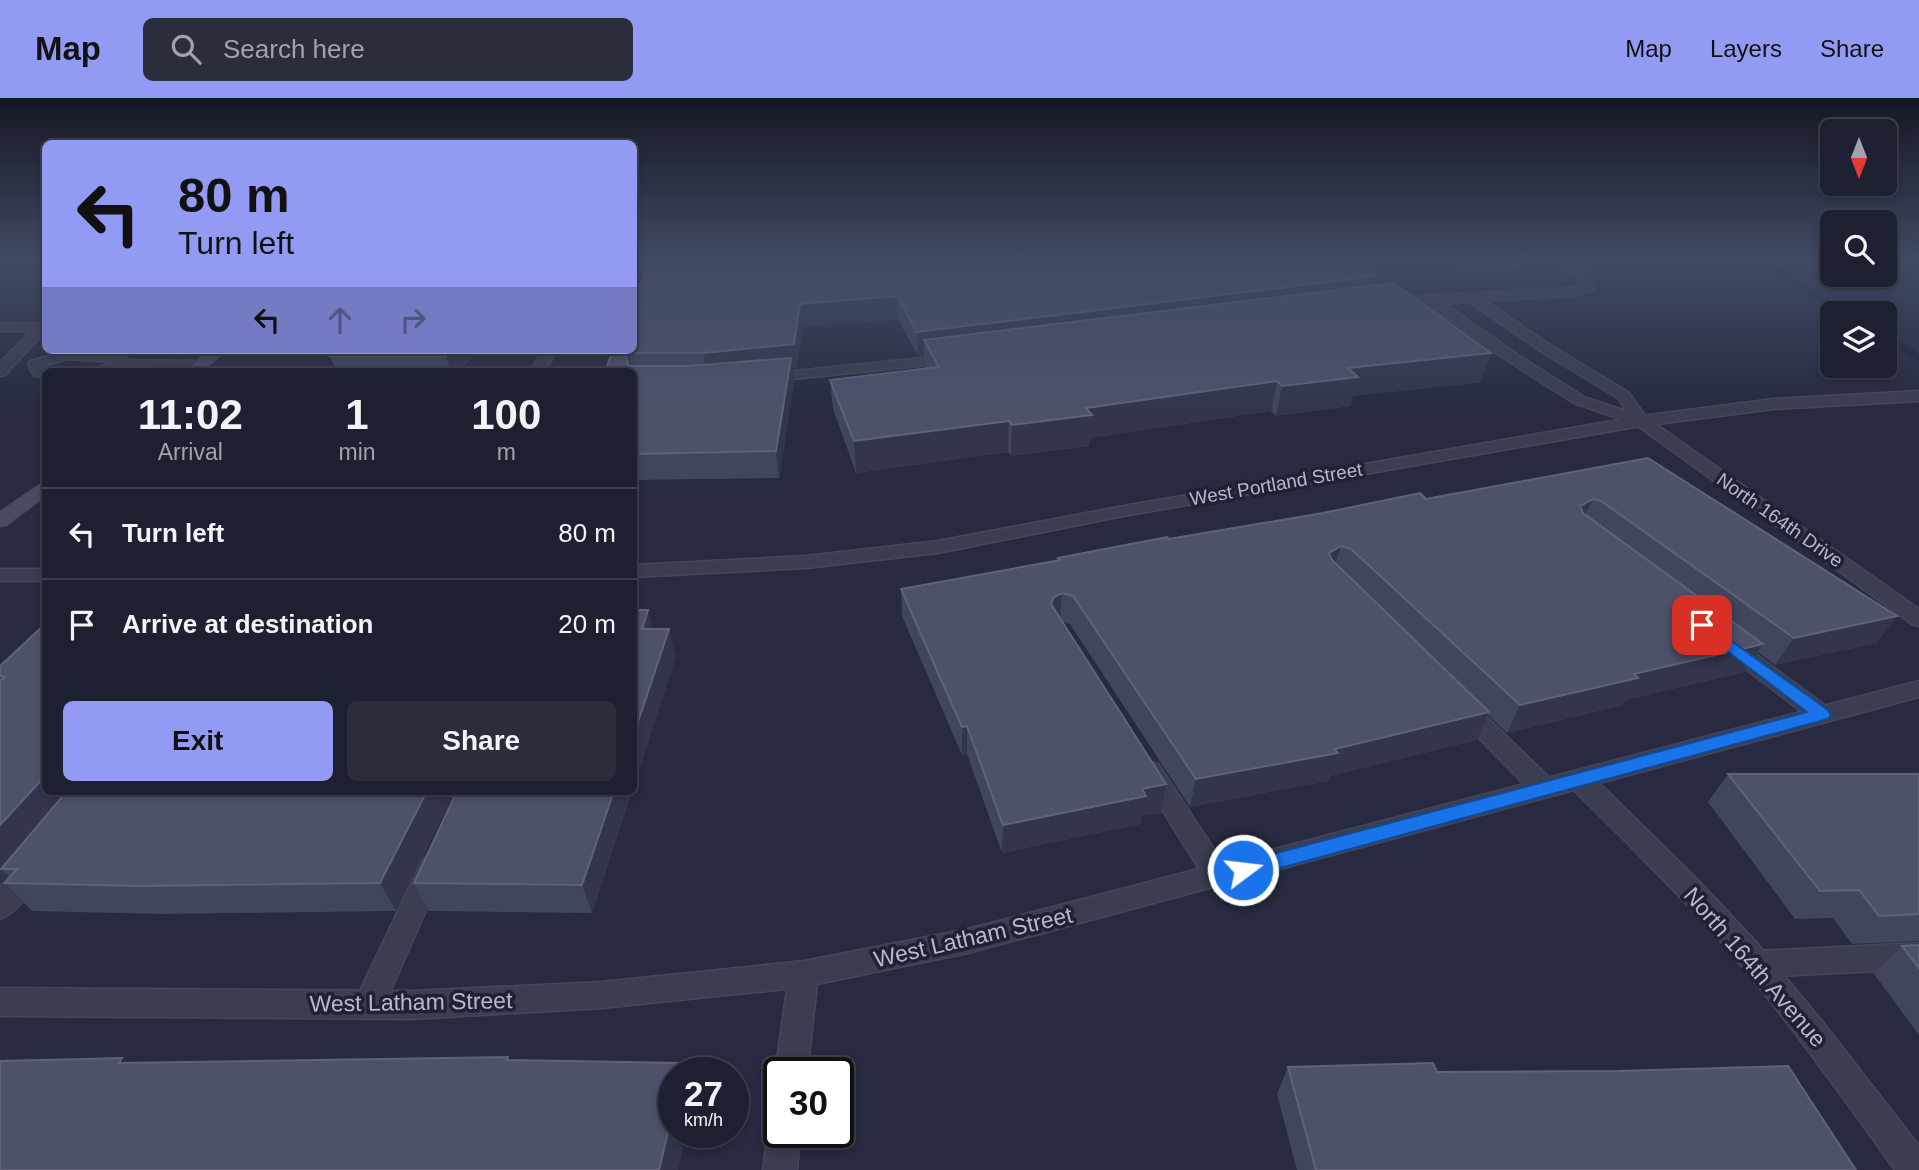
<!DOCTYPE html>
<html lang="en">
<head>
<meta charset="utf-8">
<style>
  :root { --surface:#1d2030; --page:#2a2d3c; --text:#f1f3f6; --muted:#a0a3ab; --line:#3b3e4c; --accent:#929af4 }
  body { margin:0; font-family:Helvetica,sans-serif; background:var(--page); color:var(--text); height:100vh; display:flex; flex-direction:column; font-size:26px; white-space:nowrap }
  * { box-sizing:border-box; margin:0 }
  p { font-size:23px; color:var(--muted) }
  .icon { flex:none; width:38px; height:38px; fill:none; stroke:currentColor; stroke-width:2; stroke-linecap:round; stroke-linejoin:round }
  .map { position:relative; flex:1; overflow:hidden }
  .side { position:absolute; left:42px; top:270px; width:595px; height:427px; display:flex; flex-direction:column; background:var(--surface); border-radius:10px; box-shadow:0 4px 10px #0003,0 0 0 2px var(--line) }
  .side>* { flex:none }
  .banner { position:absolute; left:42px; top:42px; width:595px; height:214px; border-radius:10px; box-shadow:0 4px 10px #0003,0 0 0 2px var(--line); background:#929af4; color:#111; overflow:hidden }
  .needle { width:46px; rotate:180deg }
  .tools { position:absolute; left:1820px; top:21px; display:grid; gap:14px }
  .tools a { display:grid; place-items:center; width:77px; height:77px; border-radius:10px; background:var(--surface); box-shadow:0 4px 10px #0003,0 0 0 2px var(--line); font-size:35px }
  .speed { position:absolute; left:658px; top:959px; display:flex; gap:14px; font-size:35px; font-weight:700; text-align:center }
  .speed>* { display:grid; place-content:center; width:91px; height:91px; border-radius:50%; background:var(--surface); box-shadow:0 4px 10px #0003,0 0 0 2px var(--line); line-height:1 }
  .speed small { font-size:18px; font-weight:400 }
  .speed .limit { border:4px solid #111; border-radius:10px; background:#fff; color:#111 }
  .pin { position:absolute; display:grid; place-items:center; width:60px; height:60px; color:#fff; margin:-30px; border-radius:14px; box-shadow:0 4px 10px #0006 }
  .me { position:absolute; width:77px; margin:-38px; rotate:75deg; stroke-linejoin:round; filter:drop-shadow(0 0 5px #0008) }
  .turn { display:flex; align-items:center; gap:24px; height:147px; padding:0 21px; font-size:32px }
  .turn .icon { width:91px; height:91px; stroke-width:2.5 }
  .turn b { display:block; font-size:49px; line-height:60px }
  .lanes { display:flex; align-items:center; height:66px; padding:0 21px; background:#0003; justify-content:center; gap:35px; direction:ltr }
  .lanes .off { opacity:.35 }
  .eta { display:flex; justify-content:space-evenly; align-items:center; height:119px; text-align:center }
  .eta b { font-size:42px; font-weight:700; line-height:49px }
  .action { display:flex; gap:14px; margin-top:auto; padding:14px 21px }
  .action a { flex:1; height:80px; border-radius:10px; background:var(--accent); color:#111; font-size:28px; font-weight:700; line-height:80px; text-align:center }
  .action a+a { background:var(--page); color:var(--text) }
  ul { padding:0; list-style:none }
  li { display:flex; align-items:center; gap:21px; height:91px; padding:0 21px; border-top:2px solid var(--line) }
  li div { flex:1 }
  li b { display:block; font-size:26px }
  li em { font-style:normal }
  header { display:flex; align-items:center; gap:42px; box-sizing:border-box; height:98px; padding:0 35px; background:var(--accent); color:#111 }
  header strong { font-size:33px }
  nav { display:flex; gap:38px; margin-inline-start:auto; font-size:24px }
  .search { width:490px; height:63px; background:var(--page); display:flex; align-items:center; gap:18px; box-sizing:border-box; padding:0 24px; border-radius:10px; color:var(--muted); font-size:26px }
  .map>svg:first-child { display:block }
</style>
</head>
<body>
<header>
<strong>Map</strong>
<div class="search"><svg class="icon" aria-label="search" viewBox="0 0 24 24"><circle cx="10" cy="10" r="6"/><path d="M15 15l6 6"/></svg>Search here</div>
<nav><a>Map</a><a>Layers</a><a>Share</a></nav>
</header>
<div class="map">
<svg width="1919" height="1072" viewBox="0 0 1919 1072">
  <rect width="100%" height="100%" fill="#272a40"/>
  <g fill="none" stroke-linecap="round" stroke-linejoin="round">
    <g fill="#1a1e3e" fill-rule="evenodd">
      <polygon points="1753,161 1763,161 1850,215 1838,215"/>
      <polygon points="1885,236 1919,255 1919,263 1885,243"/>
    </g>
    <defs>
      <g id="service">
        <polygon points="0,225 46,226 46,233 5,277 0,278 0,265 31,233 0,233"/>
        <polygon points="68,253 117,254 130,262 201,263 208,267 201,271 127,270 94,273 96,270 116,264 68,261 43,268 52,273 46,273 46,279 34,278 28,266 30,263"/>
        <polygon points="1730,541 1738,543 1830,611 1833,617 1830,623 1822,625 1814,623 1722,553 1719,548 1722,543"/>
        <polygon points="1463,602 1471,604 1553,683 1556,690 1553,697 1544,699 1535,697 1455,616 1452,610 1455,604"/>
        <polygon points="1150,664 1159,667 1227,771 1231,779 1227,787 1218,790 1209,787 1138,673 1141,667"/>
        <polygon points="432,758 441,761 445,769 380,917 369,921 358,917 354,907 358,897 423,761"/>
        <path d="M30,762L39,765L43,773C35,790 18,814 0,821V789L21,765Z"/>
        <polygon points="1919,845 1919,871 1757,879 1747,875 1743,866 1747,857 1757,853"/>
      </g>
      <g id="minor">
        <path d="M1557,161H1570L1587,175L1595,189L1593,192L1571,198L1485,203L1552,248L1628,294L1647,320L1919,511V528L1912,526L1635,326L1574,305L1505,261L1429,207L1390,209L1383,205C1394,196 1544,192 1570,190L1582,187L1578,180ZM1469,204L1542,254L1618,300L1626,313L1584,299L1515,255L1445,206Z"/>
        <polygon points="544,252 558,252 546,271 547,273 532,273 531,271"/>
        <polygon points="952,257 959,261 957,264 765,284 758,280 765,276"/>
        <path d="M1919,583V599L1599,685L1695,779L1756,844L1822,923L1919,1048V1072H1895C1838,993 1781,912 1716,838C1671,787 1622,740 1574,692L968,855L817,886L807,975H779V983L775,975L787,891L602,910L412,921L0,918V890L412,893L602,884L804,863L968,831Z"/>
        <polygon points="779,1020 779,1034 800,1034 797,1072 763,1072 768,1034 772,1022"/>
      </g>
      <g id="tertiary">
        <polygon points="1919,293 1919,303 1774,311 1641,328 1118,419 938,455 806,470 634,479 634,467 806,458 938,443 1118,409 1641,318 1774,301"/>
        <rect x="0" y="471" width="46" height="12"/>
      </g>
      <g id="secondary">
        <polygon points="210,252 226,252 202,273 186,273"/>
        <polygon points="46,383 46,397 6,427 0,428 0,414"/>
      </g>
    </defs>
    <use href="#service" stroke="#444659" stroke-width="3"/>
    <use href="#minor" stroke="#444659" stroke-width="3"/>
    <use href="#tertiary" stroke="#444659" stroke-width="3"/>
    <use href="#secondary" stroke="#444659" stroke-width="3"/>
    <use href="#service" fill="#3b3d50" fill-rule="evenodd"/>
    <use href="#minor" fill="#3b3d50" fill-rule="evenodd"/>
    <use href="#tertiary" fill="#3b3d50" fill-rule="evenodd"/>
    <use href="#secondary" fill="#494b63" fill-rule="evenodd"/>
  </g>
  <g fill="#42455e">
    <polygon points="1448,161 1522,161 1519,171 1461,174"/>
    <polygon points="639,188 1374,188 1481,284 1353,298 1350,308 1276,318 1271,313 1090,340 1089,348 1011,358 1008,354 856,375 833,311 830,282 925,270 924,257 918,258 898,221 803,229 796,270 793,271 794,285 779,380 634,382 634,273 605,273"/>
    <polygon points="478,252 460,273 336,273 330,258"/>
    <polygon points="1648,360 1877,545 1775,567 1758,554 1745,574 1625,602 1623,607 1507,635 1488,617 1477,642 1330,678 1328,683 1190,709 1070,526 1061,523 1166,686 1161,715 1142,718 1141,726 1002,755 967,656 962,657 902,518 901,491 1058,463 1058,460 1169,441 1426,401"/>
    <polygon points="0,568 46,693 455,693 396,813 163,816 32,813 5,785 9,780 7,777 0,785"/>
    <polygon points="1728,676 1919,676 1919,843 1852,846 1833,820 1795,821 1708,704"/>
    <polygon points="632,693 592,815 429,813 414,785"/>
    <polygon points="1919,847 1919,937 1874,876 1902,848"/>
    <polygon points="1288,969 1437,974 1856,1072 1297,1072 1277,996"/>
  </g>
  <g fill="#32354d">
    <polygon points="1376,178 1371,200 924,242 924,257 918,258 917,234"/>
    <polygon points="897,198 898,221 803,229 796,270 793,271 794,285 779,380 776,353 707,279 703,255 800,206"/>
    <polygon points="451,252 478,252 460,273 451,273 446,258"/>
    <polygon points="629,255 633,273 629,273 626,258"/>
    <polygon points="1491,255 1481,284 1353,298 1350,308 1276,318 1282,288 1348,270"/>
    <polygon points="1277,283 1271,313 1090,340 1089,348 1011,358 1012,327 1086,310"/>
    <polygon points="1009,323 1008,354 856,375 854,343"/>
    <polygon points="1593,401 1581,426 1580,408"/>
    <polygon points="1341,448 1333,474 1329,455"/>
    <polygon points="1062,495 1060,522 1051,506 1054,499"/>
    <polygon points="648,512 655,539 642,531"/>
    <polygon points="1897,518 1877,545 1775,567 1794,540"/>
    <polygon points="669,531 676,559 634,688 634,636"/>
    <polygon points="1763,546 1745,574 1625,602 1623,607 1507,635 1520,607 1634,576"/>
    <polygon points="1489,614 1477,642 1330,678 1328,683 1190,709 1196,681 1335,651"/>
    <polygon points="967,628 967,656 962,657 962,629"/>
    <polygon points="46,677 46,693 80,693 1,771 7,777 0,785 0,727"/>
    <polygon points="1166,686 1161,715 1142,718 1141,726 1002,755 1003,727 1142,691"/>
    <polygon points="427,693 455,693 396,813 380,785"/>
    <polygon points="614,693 632,693 592,815 582,787"/>
    <polygon points="684,965 687,975 682,975"/>
    <polygon points="674,1009 674,1034 687,1034 678,1072 659,1072"/>
  </g>
  <g fill="#4e516a" stroke="#5f6279" stroke-width="2">
    <polygon points="654,161 1352,161 1376,178 917,234 897,198 800,206 794,246 703,255 629,255 626,258 629,268 689,268 791,260 776,353 634,356 634,273 605,273 613,252 634,252 634,193 635,189 639,188"/>
    <polygon points="1394,185 1491,255 1348,270 1358,279 1282,288 1277,283 1086,310 1092,317 1012,327 1009,323 854,343 830,282 939,269 924,242"/>
    <polygon points="336,252 451,252 446,258 330,258"/>
    <polygon points="1648,360 1897,518 1794,540 1601,403 1593,401 1580,408 1583,415 1763,546 1634,576 1638,580 1520,607 1351,451 1341,448 1329,455 1332,462 1489,614 1335,651 1338,655 1196,681 1073,498 1062,495 1054,499 1051,506 1166,686 1142,691 1146,698 1003,727 967,628 962,629 901,491 1060,462 1058,460 1167,439 1169,441 1323,415 1420,395 1426,401"/>
    <polygon points="634,512 648,512 642,531 669,531 634,636"/>
    <polygon points="46,525 46,677 0,727 0,583 5,579 0,578 0,568"/>
    <polygon points="1728,676 1919,676 1919,816 1879,818 1859,792 1820,793"/>
    <polygon points="67,693 427,693 380,785 140,788 5,785 17,771 1,771"/>
    <polygon points="457,693 614,693 582,787 414,785"/>
    <polygon points="1919,847 1919,870 1902,848"/>
    <polygon points="508,959 507,962 684,965 682,975 674,975 674,1009 659,1072 0,1072 0,963 122,960 119,965"/>
    <polygon points="1433,965 1437,974 1618,973 1788,968 1856,1072 1316,1072 1288,969"/>
  </g>
  <linearGradient id="sky" x2="0" y2="1"><stop stop-color="#151723"/><stop offset="0.52" stop-color="#414a64"/><stop offset="1" stop-color="#414a64" stop-opacity="0"/></linearGradient>
  <rect width="1919" height="311" fill="url(#sky)"/>
  <polygon fill="#1a73e8" stroke="#114b97" stroke-width="2" points="1702,522 1828,612 1831,617 1828,621 1243,780 1236,778 1233,772 1236,766 1243,764 1807,614 1697,530 1694,527"/>
  <g text-anchor="middle" dominant-baseline="central" stroke-width="7" stroke-linejoin="round" paint-order="stroke">
    <g font-size="19" fill="#b7b9ca" stroke="#1f2235">
      <text transform="translate(1276 386) rotate(-10)">West Portland Street</text>
      <text transform="translate(1780 422) rotate(35)">North 164th Drive</text>
    </g>
    <g font-size="23" fill="#b7b9ca" stroke="#1f2235">
      <text transform="translate(973 839) rotate(-13)">West Latham Street</text>
      <text transform="translate(1755 869) rotate(49)">North 164th Avenue</text>
      <text transform="translate(411 904) rotate(-1)">West Latham Street</text>
    </g>
  </g>
</svg>
<div class="tools">
<a><svg class="needle" viewBox="-14 -14 28 28"><path d="M0-13l5 13h-10z" fill="#e53935"/><path d="M0 13l5-13h-10z" fill="#a0a3ab"/></svg></a>
<a><svg class="icon" aria-label="search" viewBox="0 0 24 24"><circle cx="10" cy="10" r="6"/><path d="M15 15l6 6"/></svg></a>
<a><svg class="icon" aria-label="layers" viewBox="0 0 24 24"><path d="M12 4l9 5-9 5-9-5zM3 14l9 5 9-5"/></svg></a>
</div>
<div class="speed"><div>27<small>km/h</small></div><div class="limit">30</div></div>
<div class="pin" style="left:1702px;top:527px;background:#d93025"><svg class="icon" aria-label="arrive" viewBox="0 0 24 24"><path d="M6 21V4h12l-3 4 3 4H6"/></svg></div>
<svg class="me" style="left:1243px;top:772px" viewBox="-20 -20 40 40"><circle r="17" fill="#1a73e8" stroke="#fff" stroke-width="3"/><path d="M0-11L8 9 0 5-8 9z" fill="#fff"/></svg>
<div class="banner">
<div class="turn"><svg class="icon" aria-label="left" viewBox="0 0 24 24"><path d="M17 20v-9H6M10 6l-5 5 5 5"/></svg><div><b>80 m</b>Turn left</div></div>
<div class="lanes"><svg class="icon" aria-label="left" viewBox="0 0 24 24"><path d="M17 20v-9H6M10 6l-5 5 5 5"/></svg><svg class="icon off" aria-label="ahead" viewBox="0 0 24 24"><path d="M12 20V5M6 11l6-6 6 6"/></svg><svg class="icon off" aria-label="right" viewBox="0 0 24 24"><path d="M7 20v-9h11M14 6l5 5-5 5"/></svg></div>
</div>
<section class="side">
<div class="eta">
<div><b>11:02</b><p>Arrival</p></div>
<div><b>1</b><p>min</p></div>
<div><b>100</b><p>m</p></div>
</div>
<ul>
<li><svg class="icon" aria-label="left" viewBox="0 0 24 24"><path d="M17 20v-9H6M10 6l-5 5 5 5"/></svg><div><b>Turn left</b></div><em>80 m</em></li>
<li><svg class="icon" aria-label="arrive" viewBox="0 0 24 24"><path d="M6 21V4h12l-3 4 3 4H6"/></svg><div><b>Arrive at destination</b></div><em>20 m</em></li>
</ul>
<div class="action"><a>Exit</a><a>Share</a></div>
</section>
</div>
</body>
</html>
